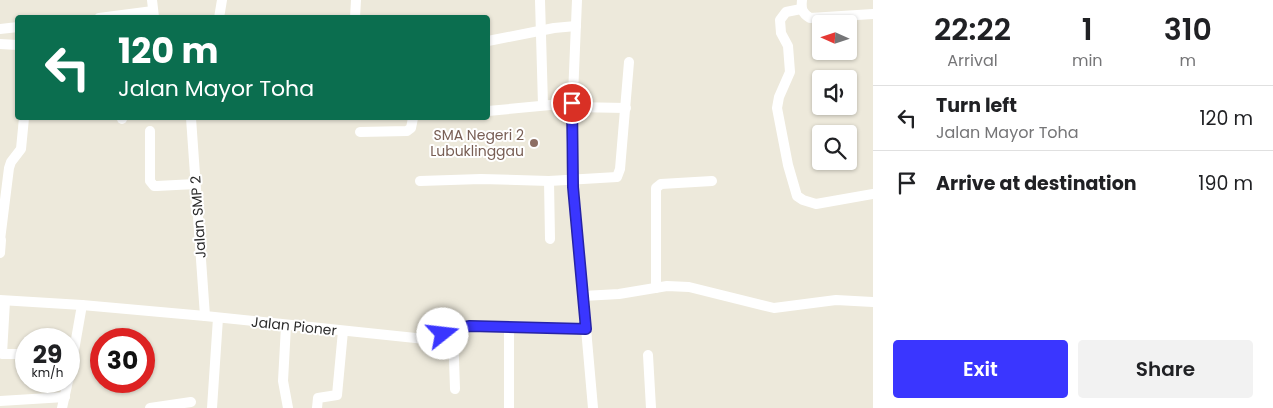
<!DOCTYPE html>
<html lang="en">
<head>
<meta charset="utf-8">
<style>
  :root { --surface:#fff; --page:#f2f2f2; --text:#202124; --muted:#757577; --line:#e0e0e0; --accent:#3a36ff }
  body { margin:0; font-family:Poppins,sans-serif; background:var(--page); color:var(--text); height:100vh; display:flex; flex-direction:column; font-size:19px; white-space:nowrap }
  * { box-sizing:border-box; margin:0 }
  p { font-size:16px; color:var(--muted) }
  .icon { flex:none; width:28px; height:28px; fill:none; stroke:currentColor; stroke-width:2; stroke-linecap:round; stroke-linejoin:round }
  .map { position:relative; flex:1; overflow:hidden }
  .sheet { display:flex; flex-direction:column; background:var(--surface); width:400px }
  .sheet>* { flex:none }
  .banner { position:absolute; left:15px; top:15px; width:475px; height:105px; border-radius:5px; box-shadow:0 1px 4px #0004; background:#0b6e4f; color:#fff; overflow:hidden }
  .needle { width:32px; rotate:273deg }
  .fabs { position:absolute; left:812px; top:15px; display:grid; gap:10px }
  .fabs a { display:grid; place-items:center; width:45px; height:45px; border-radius:5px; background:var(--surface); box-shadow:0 1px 4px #0004; font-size:25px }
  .speed { position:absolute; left:15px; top:328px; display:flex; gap:10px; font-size:25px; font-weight:700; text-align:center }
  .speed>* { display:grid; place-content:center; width:65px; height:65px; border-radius:50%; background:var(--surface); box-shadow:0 1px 4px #0004; line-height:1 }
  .speed small { font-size:12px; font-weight:400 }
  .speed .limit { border:8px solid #d22; background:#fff; color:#111 }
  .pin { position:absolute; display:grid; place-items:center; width:42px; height:42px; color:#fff; margin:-21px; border:2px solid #fff; border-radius:50%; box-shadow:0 1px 5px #0007 }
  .me { position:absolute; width:55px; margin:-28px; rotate:74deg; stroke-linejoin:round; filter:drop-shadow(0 0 4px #0008) }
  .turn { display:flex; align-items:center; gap:18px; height:105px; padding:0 20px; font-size:22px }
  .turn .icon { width:65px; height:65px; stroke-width:2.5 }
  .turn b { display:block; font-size:35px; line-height:42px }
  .eta { display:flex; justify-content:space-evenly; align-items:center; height:85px; text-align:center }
  .eta b { font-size:30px; font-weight:600; line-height:35px }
  .action { display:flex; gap:10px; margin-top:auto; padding:10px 20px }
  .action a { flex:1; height:58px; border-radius:5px; background:var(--accent); color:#fff; font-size:20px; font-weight:600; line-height:58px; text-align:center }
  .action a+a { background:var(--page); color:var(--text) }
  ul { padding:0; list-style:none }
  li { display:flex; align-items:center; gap:15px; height:65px; padding:0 20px; border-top:1px solid var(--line) }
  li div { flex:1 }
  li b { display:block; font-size:19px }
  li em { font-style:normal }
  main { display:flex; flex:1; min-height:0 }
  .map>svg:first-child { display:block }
</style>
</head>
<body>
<main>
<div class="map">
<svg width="873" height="408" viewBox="0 0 873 408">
  <rect width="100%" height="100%" fill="#ede9db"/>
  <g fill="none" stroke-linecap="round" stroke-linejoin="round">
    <g stroke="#fff" stroke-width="10">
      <polyline points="152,0 154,17"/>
      <polyline points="540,0 543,105"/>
      <polyline points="577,0 571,144 573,181 593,408"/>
      <path d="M802,0C801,9 802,13 810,18L873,14"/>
      <polyline points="801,9 786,12 780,20 781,33 788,46 790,72 779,97 777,108 788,165 797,196 803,200 816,204 873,194"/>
      <polyline points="99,18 153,11"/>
      <polyline points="219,18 222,0"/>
      <polyline points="355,18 356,0"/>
      <polyline points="0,29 18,27"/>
      <polyline points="488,41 554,28 576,26"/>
      <polyline points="0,44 18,45"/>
      <polyline points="572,107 626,108"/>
      <polyline points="488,111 572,103"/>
      <polyline points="122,118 122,119"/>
      <polyline points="191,118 205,316"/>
      <polyline points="150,131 150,181 154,186 157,186 195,184"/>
      <polyline points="360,132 407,131 411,128 413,118"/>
      <polyline points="420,181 481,179 549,181 617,177 620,169 629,62"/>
      <polyline points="549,181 550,239"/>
      <polyline points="0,240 9,168 11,162 21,149 24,118"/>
      <polyline points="0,253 1,240"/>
      <polyline points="656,288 656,188 661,184 712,181"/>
      <polyline points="583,296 619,294 667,286 689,287 774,308 836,300 873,302"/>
      <path d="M0,300L82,305L205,316L425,339C441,338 455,328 471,326L586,329"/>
      <polyline points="5,301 2,354 26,354"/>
      <polyline points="286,326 283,381 288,408"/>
      <polyline points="509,327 509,408"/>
      <polyline points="453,330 455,389"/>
      <polyline points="648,355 651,408"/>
      <polyline points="69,379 82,305"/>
      <polyline points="0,401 65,397"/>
      <polyline points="62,408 68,381"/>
      <polyline points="150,408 191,402"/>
      <polyline points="212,408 218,318"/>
      <polyline points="317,408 318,398 337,395 343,331"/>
    </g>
  </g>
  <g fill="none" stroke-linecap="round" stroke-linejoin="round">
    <defs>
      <polyline id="route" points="443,334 459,328 470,326 586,329 573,187 572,103"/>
    </defs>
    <use href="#route" stroke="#2623a6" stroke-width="12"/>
    <use href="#route" stroke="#3a36ff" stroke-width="9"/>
  </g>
  <circle fill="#8d6e63" stroke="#fff" stroke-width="2" cx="534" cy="143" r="5"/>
  <g text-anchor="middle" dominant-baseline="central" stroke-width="4" stroke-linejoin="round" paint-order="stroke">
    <g font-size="14" fill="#785e54" stroke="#fff" text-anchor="end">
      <text x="524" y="135">SMA Negeri 2<tspan x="524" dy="16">Lubuklinggau</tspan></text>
    </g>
    <g font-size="14" fill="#2a2a2a" stroke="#fff">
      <text transform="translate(198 217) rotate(-94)">Jalan SMP 2</text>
      <text transform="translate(294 326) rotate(6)">Jalan Pioner</text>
    </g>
  </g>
</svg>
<div class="fabs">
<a><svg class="needle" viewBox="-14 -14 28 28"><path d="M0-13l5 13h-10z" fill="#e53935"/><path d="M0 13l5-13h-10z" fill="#757577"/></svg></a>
<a><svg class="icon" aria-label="sound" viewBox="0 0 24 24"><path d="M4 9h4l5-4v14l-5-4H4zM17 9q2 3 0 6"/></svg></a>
<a><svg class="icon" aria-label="search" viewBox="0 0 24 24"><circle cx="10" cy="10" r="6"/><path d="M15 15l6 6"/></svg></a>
</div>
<div class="speed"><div>29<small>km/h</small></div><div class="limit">30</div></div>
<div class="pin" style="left:572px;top:103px;background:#d93025"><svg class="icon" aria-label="arrive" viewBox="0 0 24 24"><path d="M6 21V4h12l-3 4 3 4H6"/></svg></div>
<svg class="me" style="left:443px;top:334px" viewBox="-20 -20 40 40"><circle r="19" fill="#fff"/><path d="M0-13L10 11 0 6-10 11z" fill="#3a36ff"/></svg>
<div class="banner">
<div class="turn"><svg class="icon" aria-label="left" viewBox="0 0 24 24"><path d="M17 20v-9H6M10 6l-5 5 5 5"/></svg><div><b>120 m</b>Jalan Mayor Toha</div></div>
</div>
</div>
<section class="sheet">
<div class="eta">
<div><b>22:22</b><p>Arrival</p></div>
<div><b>1</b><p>min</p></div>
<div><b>310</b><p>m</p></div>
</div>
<ul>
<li><svg class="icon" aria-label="left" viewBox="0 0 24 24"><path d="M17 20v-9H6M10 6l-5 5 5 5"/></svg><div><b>Turn left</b><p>Jalan Mayor Toha</p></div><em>120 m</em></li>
<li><svg class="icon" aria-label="arrive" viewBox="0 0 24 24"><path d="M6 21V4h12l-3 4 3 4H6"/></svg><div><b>Arrive at destination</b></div><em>190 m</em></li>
</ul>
<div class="action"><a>Exit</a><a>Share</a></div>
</section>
</main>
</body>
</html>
